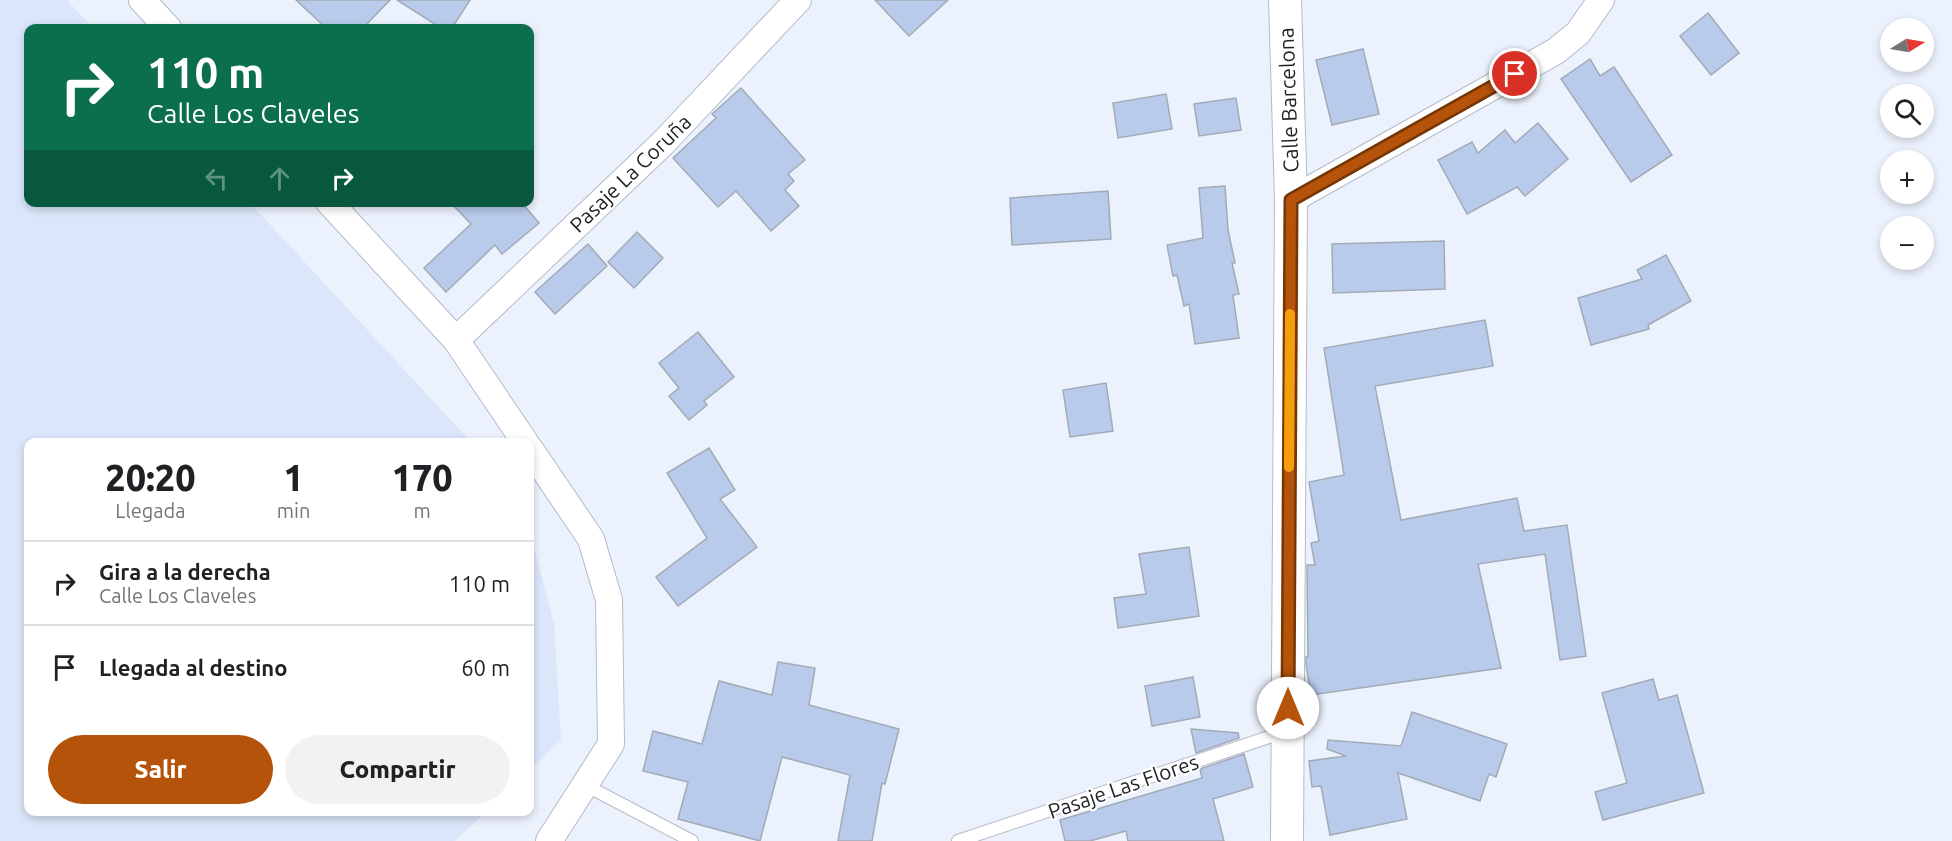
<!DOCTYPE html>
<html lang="es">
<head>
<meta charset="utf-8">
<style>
  :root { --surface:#fff; --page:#f2f2f2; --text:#202124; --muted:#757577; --line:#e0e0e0; --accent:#b45309 }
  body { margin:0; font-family:Ubuntu,sans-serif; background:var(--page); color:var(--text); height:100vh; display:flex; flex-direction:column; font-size:22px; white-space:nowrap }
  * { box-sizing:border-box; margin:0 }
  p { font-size:20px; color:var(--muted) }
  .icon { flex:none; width:33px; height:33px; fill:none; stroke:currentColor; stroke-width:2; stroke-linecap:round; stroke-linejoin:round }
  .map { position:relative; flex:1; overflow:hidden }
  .sheet { position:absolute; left:24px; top:438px; width:510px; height:378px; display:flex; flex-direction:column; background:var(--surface); border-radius:12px; box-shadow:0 3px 9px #0003 }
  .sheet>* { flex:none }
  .hud { position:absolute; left:24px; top:24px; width:510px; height:183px; border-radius:12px; box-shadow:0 3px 9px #0003; background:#0b6e4f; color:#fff; overflow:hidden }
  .needle { width:39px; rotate:79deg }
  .controls { position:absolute; left:1880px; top:18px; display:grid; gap:12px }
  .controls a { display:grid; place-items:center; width:54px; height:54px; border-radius:50%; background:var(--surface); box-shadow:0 3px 9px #0003; font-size:30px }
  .pin { position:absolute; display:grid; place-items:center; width:51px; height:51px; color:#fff; margin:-26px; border:3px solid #fff; border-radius:50%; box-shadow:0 2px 6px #0007 }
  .me { position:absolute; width:66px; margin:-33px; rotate:0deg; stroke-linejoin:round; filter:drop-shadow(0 0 4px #0008) }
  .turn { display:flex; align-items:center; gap:21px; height:126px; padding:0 24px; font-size:27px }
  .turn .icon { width:78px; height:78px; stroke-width:2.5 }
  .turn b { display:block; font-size:42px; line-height:51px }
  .lanes { display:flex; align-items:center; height:57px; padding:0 24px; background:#0003; justify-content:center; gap:30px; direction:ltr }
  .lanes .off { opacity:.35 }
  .eta { display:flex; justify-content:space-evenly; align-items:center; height:102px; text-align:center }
  .eta b { font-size:36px; font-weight:800; line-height:42px }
  .primary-button { display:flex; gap:12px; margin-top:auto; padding:12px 24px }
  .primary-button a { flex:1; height:69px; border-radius:36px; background:var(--accent); color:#fff; font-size:24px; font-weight:800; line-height:69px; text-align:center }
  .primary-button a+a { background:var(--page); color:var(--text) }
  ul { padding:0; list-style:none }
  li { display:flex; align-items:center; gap:18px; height:84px; padding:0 24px; border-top:2px solid var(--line) }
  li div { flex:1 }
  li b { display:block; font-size:22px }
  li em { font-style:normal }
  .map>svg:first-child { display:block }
</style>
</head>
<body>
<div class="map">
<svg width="1952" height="841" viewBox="0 0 1952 841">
  <rect width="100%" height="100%" fill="#ecf2fd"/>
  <g fill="#dbe6fa">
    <polygon points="0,0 67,0 93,28 28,28 28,202 250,203 471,442 28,442 28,812 486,812 455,841 0,841"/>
    <polygon points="530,537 534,547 554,624 561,740 530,770"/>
  </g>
  <g fill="#b8cbeb" stroke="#a3aab6" stroke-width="1.5">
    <polygon points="296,0 390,0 363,28 326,28"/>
    <polygon points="397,0 470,0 452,28 441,28"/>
    <polygon points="875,0 948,0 909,36"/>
    <polygon points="1708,13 1739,53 1711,75 1680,36"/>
    <polygon points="1363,49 1379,114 1332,125 1316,60"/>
    <polygon points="1590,59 1600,76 1614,67 1672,155 1631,182 1561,79"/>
    <polygon points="741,88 805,160 788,174 794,181 785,190 799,206 771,231 736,191 718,207 673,158 716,118 712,114"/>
    <polygon points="1166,94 1172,129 1118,138 1113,103"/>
    <polygon points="1236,98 1241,130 1199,136 1194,104"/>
    <polygon points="1538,123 1568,159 1525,196 1517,187 1467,214 1438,160 1472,142 1478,153 1505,130 1515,143"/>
    <polygon points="1225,186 1228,230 1235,263 1232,263 1239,294 1233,295 1239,338 1195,344 1189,304 1184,306 1177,275 1173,276 1167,245 1203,238 1199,188"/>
    <polygon points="1108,191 1111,239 1012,245 1010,198"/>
    <polygon points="450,202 522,203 539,223 502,254 495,245 446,292 424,268 471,224"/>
    <polygon points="637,232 663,258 634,288 608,262"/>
    <polygon points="1444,241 1445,289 1333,293 1332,244"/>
    <polygon points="588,244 607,266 555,314 535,292"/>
    <polygon points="1666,255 1691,301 1648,325 1649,329 1591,345 1578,298 1642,279 1637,270"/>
    <polygon points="1485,320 1493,366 1375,386 1401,520 1517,498 1524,531 1567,525 1586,656 1560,660 1545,554 1478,564 1501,668 1311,695 1306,664 1306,657 1308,657 1307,565 1315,565 1311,543 1319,541 1309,482 1344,475 1324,348"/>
    <polygon points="698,332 734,377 704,401 707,405 689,420 669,396 679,388 659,363"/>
    <polygon points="1106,383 1113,431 1070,437 1063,390"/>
    <polygon points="709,448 735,490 720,499 757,547 678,606 656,577 707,538 667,473"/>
    <polygon points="1189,547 1199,616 1118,628 1114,598 1146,594 1139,554"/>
    <polygon points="778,662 815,668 809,705 899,729 885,784 882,783 872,841 838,841 850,775 782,757 760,841 678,819 688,782 643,771 653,731 702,744 719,681 772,695"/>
    <polygon points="1193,677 1200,717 1152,726 1145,686"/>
    <polygon points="1653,679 1659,700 1677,695 1704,793 1603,820 1595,792 1627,783 1602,693"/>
    <polygon points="1412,712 1507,744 1496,777 1489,774 1480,801 1398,773 1407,819 1330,835 1321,786 1312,787 1309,761 1346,756 1327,749 1328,740 1401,746"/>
    <polygon points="1191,729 1238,733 1239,738 1196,753"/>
    <polygon points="1244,754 1253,787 1213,799 1224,841 1128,841 1126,831 1090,841 1065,841 1060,820 1202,778 1200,769"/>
  </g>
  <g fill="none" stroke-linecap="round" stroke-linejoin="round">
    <defs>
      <g id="service">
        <polyline points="585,785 692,841"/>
        <polyline points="958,841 1287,731"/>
      </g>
      <g id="minor">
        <polyline points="142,0 168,28"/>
        <polyline points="1291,200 1556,51 1578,33 1601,0"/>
        <polyline points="329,202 456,340 525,442"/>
        <polyline points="456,340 663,143 798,0"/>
        <polyline points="530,449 591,539 609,600 611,744 549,841"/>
      </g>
      <polyline id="tertiary" points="1285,0 1291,200 1287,841"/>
    </defs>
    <use href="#service" stroke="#b4bbc7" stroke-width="14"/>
    <use href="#minor" stroke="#b4bbc7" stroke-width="28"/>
    <use href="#tertiary" stroke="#b4bbc7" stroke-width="34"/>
    <use href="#service" stroke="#fff" stroke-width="12"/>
    <use href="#minor" stroke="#fff" stroke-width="26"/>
    <use href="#tertiary" stroke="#fff" stroke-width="32"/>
  </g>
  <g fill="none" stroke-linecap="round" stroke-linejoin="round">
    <defs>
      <polyline id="route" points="1288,708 1291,200 1515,74"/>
    </defs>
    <use href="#route" stroke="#753606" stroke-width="15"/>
    <use href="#route" stroke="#b45309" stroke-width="10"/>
    <polyline stroke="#f59e0b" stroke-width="10" points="1289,467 1290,314"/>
  </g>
  <g text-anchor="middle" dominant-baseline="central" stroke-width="4.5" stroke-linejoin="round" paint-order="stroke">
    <g font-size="21" fill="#1f2226" stroke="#fff">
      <text transform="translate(1288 100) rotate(-92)">Calle Barcelona</text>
      <text transform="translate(630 173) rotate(-44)">Pasaje La Coruña</text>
      <text transform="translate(1123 786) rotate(-19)">Pasaje Las Flores</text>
    </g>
  </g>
</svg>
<div class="controls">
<a><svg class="needle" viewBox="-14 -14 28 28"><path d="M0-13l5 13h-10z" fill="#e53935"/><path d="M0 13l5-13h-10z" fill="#757577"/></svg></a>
<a><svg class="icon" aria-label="search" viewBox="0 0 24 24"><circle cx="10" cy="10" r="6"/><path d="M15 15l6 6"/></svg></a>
<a>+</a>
<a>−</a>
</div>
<div class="pin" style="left:1515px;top:74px;background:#d93025"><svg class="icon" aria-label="arrive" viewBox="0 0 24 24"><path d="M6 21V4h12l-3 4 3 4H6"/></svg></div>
<svg class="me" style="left:1288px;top:708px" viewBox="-20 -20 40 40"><circle r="19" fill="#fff"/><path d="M0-13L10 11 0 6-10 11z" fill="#b45309"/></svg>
<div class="hud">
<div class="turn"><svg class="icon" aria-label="right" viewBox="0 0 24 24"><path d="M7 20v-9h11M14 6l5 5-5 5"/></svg><div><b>110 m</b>Calle Los Claveles</div></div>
<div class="lanes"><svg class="icon off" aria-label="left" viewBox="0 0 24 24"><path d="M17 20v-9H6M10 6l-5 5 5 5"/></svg><svg class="icon off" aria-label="ahead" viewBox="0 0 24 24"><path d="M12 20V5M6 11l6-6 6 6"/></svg><svg class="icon" aria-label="right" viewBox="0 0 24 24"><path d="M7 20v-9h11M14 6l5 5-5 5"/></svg></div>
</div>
<section class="sheet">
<div class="eta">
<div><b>20:20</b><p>Llegada</p></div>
<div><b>1</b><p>min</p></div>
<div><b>170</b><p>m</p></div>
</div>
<ul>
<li><svg class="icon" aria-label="right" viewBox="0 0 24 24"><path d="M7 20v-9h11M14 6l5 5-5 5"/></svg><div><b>Gira a la derecha</b><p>Calle Los Claveles</p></div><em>110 m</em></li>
<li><svg class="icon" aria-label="arrive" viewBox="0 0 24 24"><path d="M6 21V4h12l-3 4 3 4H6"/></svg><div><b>Llegada al destino</b></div><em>60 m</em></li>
</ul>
<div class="primary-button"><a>Salir</a><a>Compartir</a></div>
</section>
</div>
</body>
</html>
